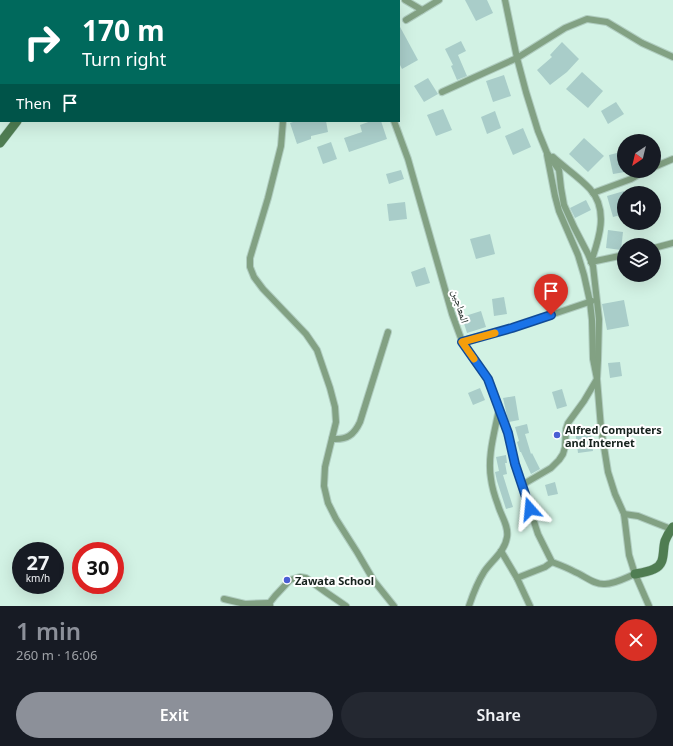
<!DOCTYPE html>
<html lang="en">
<head>
<meta charset="utf-8">
<style>
  :root { --surface:#171b24; --page:#242831; --text:#f1f3f6; --muted:#9ea1a6; --accent:#8c9099 }
  body { margin:0; font-family:"Noto Sans","Noto Naskh Arabic",sans-serif; background:var(--page); color:var(--text); height:100vh; display:flex; flex-direction:column; font-size:15px; white-space:nowrap }
  * { box-sizing:border-box; margin:0 }
  p { font-size:13px; color:var(--muted) }
  .icon { flex:none; width:22px; height:22px; fill:none; stroke:currentColor; stroke-width:2; stroke-linecap:round; stroke-linejoin:round }
  .map { position:relative; height:606px; overflow:hidden }
  .side { display:flex; flex-direction:column; background:var(--surface); flex:1 }
  .side>* { flex:none }
  .banner { position:absolute; left:0px; top:0px; width:400px; height:122px; box-shadow:0 4px 16px #0002; background:#00695c; color:#fff; overflow:hidden }
  .needle { width:26px; rotate:215deg }
  .controls { position:absolute; left:617px; top:134px; display:grid; gap:8px }
  .controls a { display:grid; place-items:center; width:44px; height:44px; border-radius:50%; background:var(--surface); box-shadow:0 4px 16px #0002; font-size:20px }
  .speed { position:absolute; left:12px; top:542px; display:flex; gap:8px; font-size:20px; font-weight:700; text-align:center }
  .speed>* { display:grid; place-content:center; width:52px; height:52px; border-radius:50%; background:var(--surface); box-shadow:0 4px 16px #0002; line-height:1 }
  .speed small { font-size:10px; font-weight:400 }
  .speed .limit { border:6px solid #d22; background:#fff; color:#111 }
  .pin { position:absolute; display:grid; place-items:center; width:34px; height:34px; color:#fff; margin:-41px -17px; border-radius:50% 50% 50% 0; rotate:-45deg; box-shadow:0 0 4px #0007 }
  .pin .icon { rotate:45deg }
  .me { position:absolute; width:44px; margin:-22px; rotate:342deg; stroke-linejoin:round; filter:drop-shadow(0 0 3px #0008) }
  .turn { display:flex; align-items:center; gap:14px; height:84px; padding:0 16px; font-size:18px }
  .turn .icon { width:52px; height:52px; stroke-width:2.5 }
  .turn b { display:block; font-size:28px; line-height:34px }
  .then { display:flex; align-items:center; height:38px; padding:0 16px; background:#0003; gap:8px; font-size:15px }
  .round { display:grid; place-items:center; flex:none; width:42px; height:42px; border-radius:21px; background:var(--page) }
  .summary { display:flex; align-items:center; justify-content:space-between; height:68px; padding:0 16px }
  h1 { font-size:24px; font-weight:600; line-height:30px; color:var(--accent) }
  .primary-button { display:flex; gap:8px; margin-top:auto; padding:8px 16px }
  .primary-button a { flex:1; height:46px; border-radius:24px; background:var(--accent); color:#fff; font-size:16px; font-weight:600; line-height:46px; text-align:center }
  .primary-button a+a { background:var(--page); color:var(--text) }
  .map>svg:first-child { display:block }
</style>
</head>
<body>
<div class="map">
<svg width="673" height="606" viewBox="0 0 673 606">
  <rect width="100%" height="100%" fill="#d2f2e4"/>
  <g fill="#a9cdc9">
    <polygon points="465,0 487,0 493,13 476,21"/>
    <polygon points="399,25 418,60 402,69 399,63"/>
    <polygon points="461,41 466,51 458,55 467,76 457,80 451,66 453,65 445,49"/>
    <polygon points="562,42 579,59 567,72 550,85 537,70 552,57 550,55"/>
    <polygon points="582,72 603,91 588,108 566,89"/>
    <polygon points="504,75 511,96 493,102 486,81"/>
    <polygon points="428,78 438,94 424,102 414,86"/>
    <polygon points="616,102 624,114 608,124 601,111"/>
    <polygon points="443,109 452,130 436,136 427,115"/>
    <polygon points="495,111 501,128 487,134 481,117"/>
    <polygon points="296,121 326,121 328,132 311,136 311,139 297,144 290,123"/>
    <polygon points="371,121 381,121 387,139 349,152 344,138 362,132 360,125"/>
    <polygon points="523,128 531,147 513,155 505,136"/>
    <polygon points="584,138 604,156 588,172 569,154"/>
    <polygon points="331,142 337,159 323,164 317,147"/>
    <polygon points="621,152 625,172 613,174 609,155"/>
    <polygon points="401,170 404,179 389,184 386,174"/>
    <polygon points="624,191 624,214 613,217 607,196"/>
    <polygon points="586,200 591,210 575,218 570,208"/>
    <polygon points="405,202 407,219 389,221 387,204"/>
    <polygon points="608,230 623,232 621,250 606,248"/>
    <polygon points="490,234 495,254 476,259 470,239"/>
    <polygon points="425,267 430,283 416,287 411,272"/>
    <polygon points="504,297 507,314 494,316 492,299"/>
    <polygon points="624,300 629,326 607,330 602,304"/>
    <polygon points="481,311 486,327 467,333 462,317"/>
    <polygon points="620,362 622,376 610,378 608,363"/>
    <polygon points="480,388 485,400 473,405 468,393"/>
    <polygon points="562,389 567,406 557,409 552,392"/>
    <polygon points="515,396 519,420 509,422 507,416 503,398"/>
    <polygon points="527,424 529,433 525,434 531,454 532,453 540,469 531,474 521,452 520,452 517,442 519,441 515,427"/>
    <polygon points="590,428 593,451 578,453 575,429"/>
    <polygon points="506,455 507,463 505,463 507,474 503,475 513,507 506,509 497,481 495,472 499,471 496,457"/>
    <polygon points="555,482 558,494 548,496 545,485"/>
  </g>
  <g fill="none" stroke-linecap="round" stroke-linejoin="round">
    <defs>
      <g id="street">
        <polyline points="257,0 257,1"/>
        <polyline points="309,0 310,1"/>
        <polyline points="405,0 422,10"/>
        <polyline points="505,0 517,58 526,92 538,131 547,153 559,170 561,188 564,205 574,227 588,254 593,266 599,319 598,360 597,379 584,401 568,423 566,429 565,447 563,454 559,460 551,468 522,485"/>
        <polyline points="406,20 439,0"/>
        <polyline points="442,92 517,58 565,28 587,19 607,22 642,43 673,57"/>
        <polyline points="283,121 281,146 268,198 250,258 250,267 254,277 263,289 306,334 317,350 330,388 335,407 336,422 325,467 324,486 328,503 336,519 357,552 374,581 394,606"/>
        <path d="M394,121L408,159L452,314L462,341L488,379L508,433L515,463L538,534L552,562C560,565 568,568 575,572C585,576 594,585 605,584C615,584 625,578 635,574"/>
        <polyline points="547,155 555,196 559,211 578,255 584,275 590,302 592,320 593,359 597,379 601,428 608,472 615,494 624,514 629,555 635,574 649,606"/>
        <path d="M553,157C565,168 579,177 590,189C609,210 599,239 591,262"/>
        <polyline points="654,167 673,159"/>
        <polyline points="593,193 631,179 645,171"/>
        <polyline points="654,248 673,243"/>
        <polyline points="591,262 624,255"/>
        <polyline points="462,341 512,328 592,301"/>
        <path d="M332,439C347,440 354,435 360,422L388,332"/>
        <polyline points="624,514 638,516 671,529"/>
        <polyline points="501,551 517,578 530,606"/>
        <polyline points="517,578 545,567 552,562"/>
        <polyline points="224,599 245,604 269,603 270,605"/>
        <polyline points="267,606 275,596 290,580 300,577 306,578 327,593 346,606"/>
        <path d="M469,606C473,594 477,583 484,572C491,561 505,552 507,537C509,526 501,516 498,505C495,497 492,487 491,479C487,456 495,431 499,409"/>
      </g>
      <g id="secondary">
        <polyline points="58,0 58,1"/>
        <polyline points="0,143 17,121"/>
        <path d="M635,574C641,573 648,572 654,569C666,564 662,551 665,541C667,536 670,531 673,527"/>
      </g>
    </defs>
    <use href="#street" stroke="#b0cdc0" stroke-width="8"/>
    <use href="#secondary" stroke="#b0cdc0" stroke-width="10"/>
    <use href="#street" stroke="#82a183" stroke-width="6"/>
    <use href="#secondary" stroke="#4f7d52" stroke-width="9"/>
  </g>
  <g fill="none" stroke-linecap="round" stroke-linejoin="round">
    <defs>
      <polyline id="route" points="530,509 515,464 508,433 488,379 462,342 512,328 551,315"/>
    </defs>
    <use href="#route" stroke="#114b97" stroke-width="10"/>
    <use href="#route" stroke="#1a73e8" stroke-width="7"/>
    <polyline stroke="#f59e0b" stroke-width="7" points="474,359 462,342 495,333"/>
  </g>
  <g fill="#4a5ed3" stroke="#fff" stroke-width="1.5">
    <circle cx="557" cy="435" r="4"/>
    <circle cx="287" cy="580" r="4"/>
  </g>
  <g text-anchor="middle" dominant-baseline="central" stroke-width="4" stroke-linejoin="round" paint-order="stroke">
    <g font-size="11" fill="#16221d" stroke="#fff">
      <text transform="translate(461 306) rotate(73)">المعاجين</text>
    </g>
    <g font-size="11" font-weight="bold" fill="#16221d" stroke="#fff" text-anchor="start">
      <text x="565" y="429">Alfred Computers<tspan x="565" dy="13">and Internet</tspan></text>
      <text x="295" y="580">Zawata School</text>
    </g>
  </g>
</svg>
<div class="controls">
<a><svg class="needle" viewBox="-14 -14 28 28"><path d="M0-13l5 13h-10z" fill="#e53935"/><path d="M0 13l5-13h-10z" fill="#9ea1a6"/></svg></a>
<a><svg class="icon" aria-label="sound" viewBox="0 0 24 24"><path d="M4 9h4l5-4v14l-5-4H4zM17 9q2 3 0 6"/></svg></a>
<a><svg class="icon" aria-label="layers" viewBox="0 0 24 24"><path d="M12 4l9 5-9 5-9-5zM3 14l9 5 9-5"/></svg></a>
</div>
<div class="speed"><div>27<small>km/h</small></div><div class="limit">30</div></div>
<div class="pin" style="left:551px;top:315px;background:#d93025"><svg class="icon" aria-label="arrive" viewBox="0 0 24 24"><path d="M6 21V4h12l-3 4 3 4H6"/></svg></div>
<svg class="me" style="left:530px;top:509px" viewBox="-20 -20 40 40"><path d="M0-17L14 15 0 8-14 15z" fill="#1a73e8" stroke="#fff" stroke-width="4"/></svg>
<div class="banner">
<div class="turn"><svg class="icon" aria-label="right" viewBox="0 0 24 24"><path d="M7 20v-9h11M14 6l5 5-5 5"/></svg><div><b>170 m</b>Turn right</div></div>
<div class="then">Then<svg class="icon" aria-label="arrive" viewBox="0 0 24 24"><path d="M6 21V4h12l-3 4 3 4H6"/></svg></div>
</div>
</div>
<section class="side">
<div class="summary"><div><h1>1 min</h1><p>260 m · 16:06</p></div><a class="round" style="background:#d93025;color:#fff"><svg class="icon" aria-label="close" viewBox="0 0 24 24"><path d="M6 6l12 12M18 6L6 18"/></svg></a></div>
<div class="primary-button"><a>Exit</a><a>Share</a></div>
</section>
</body>
</html>
